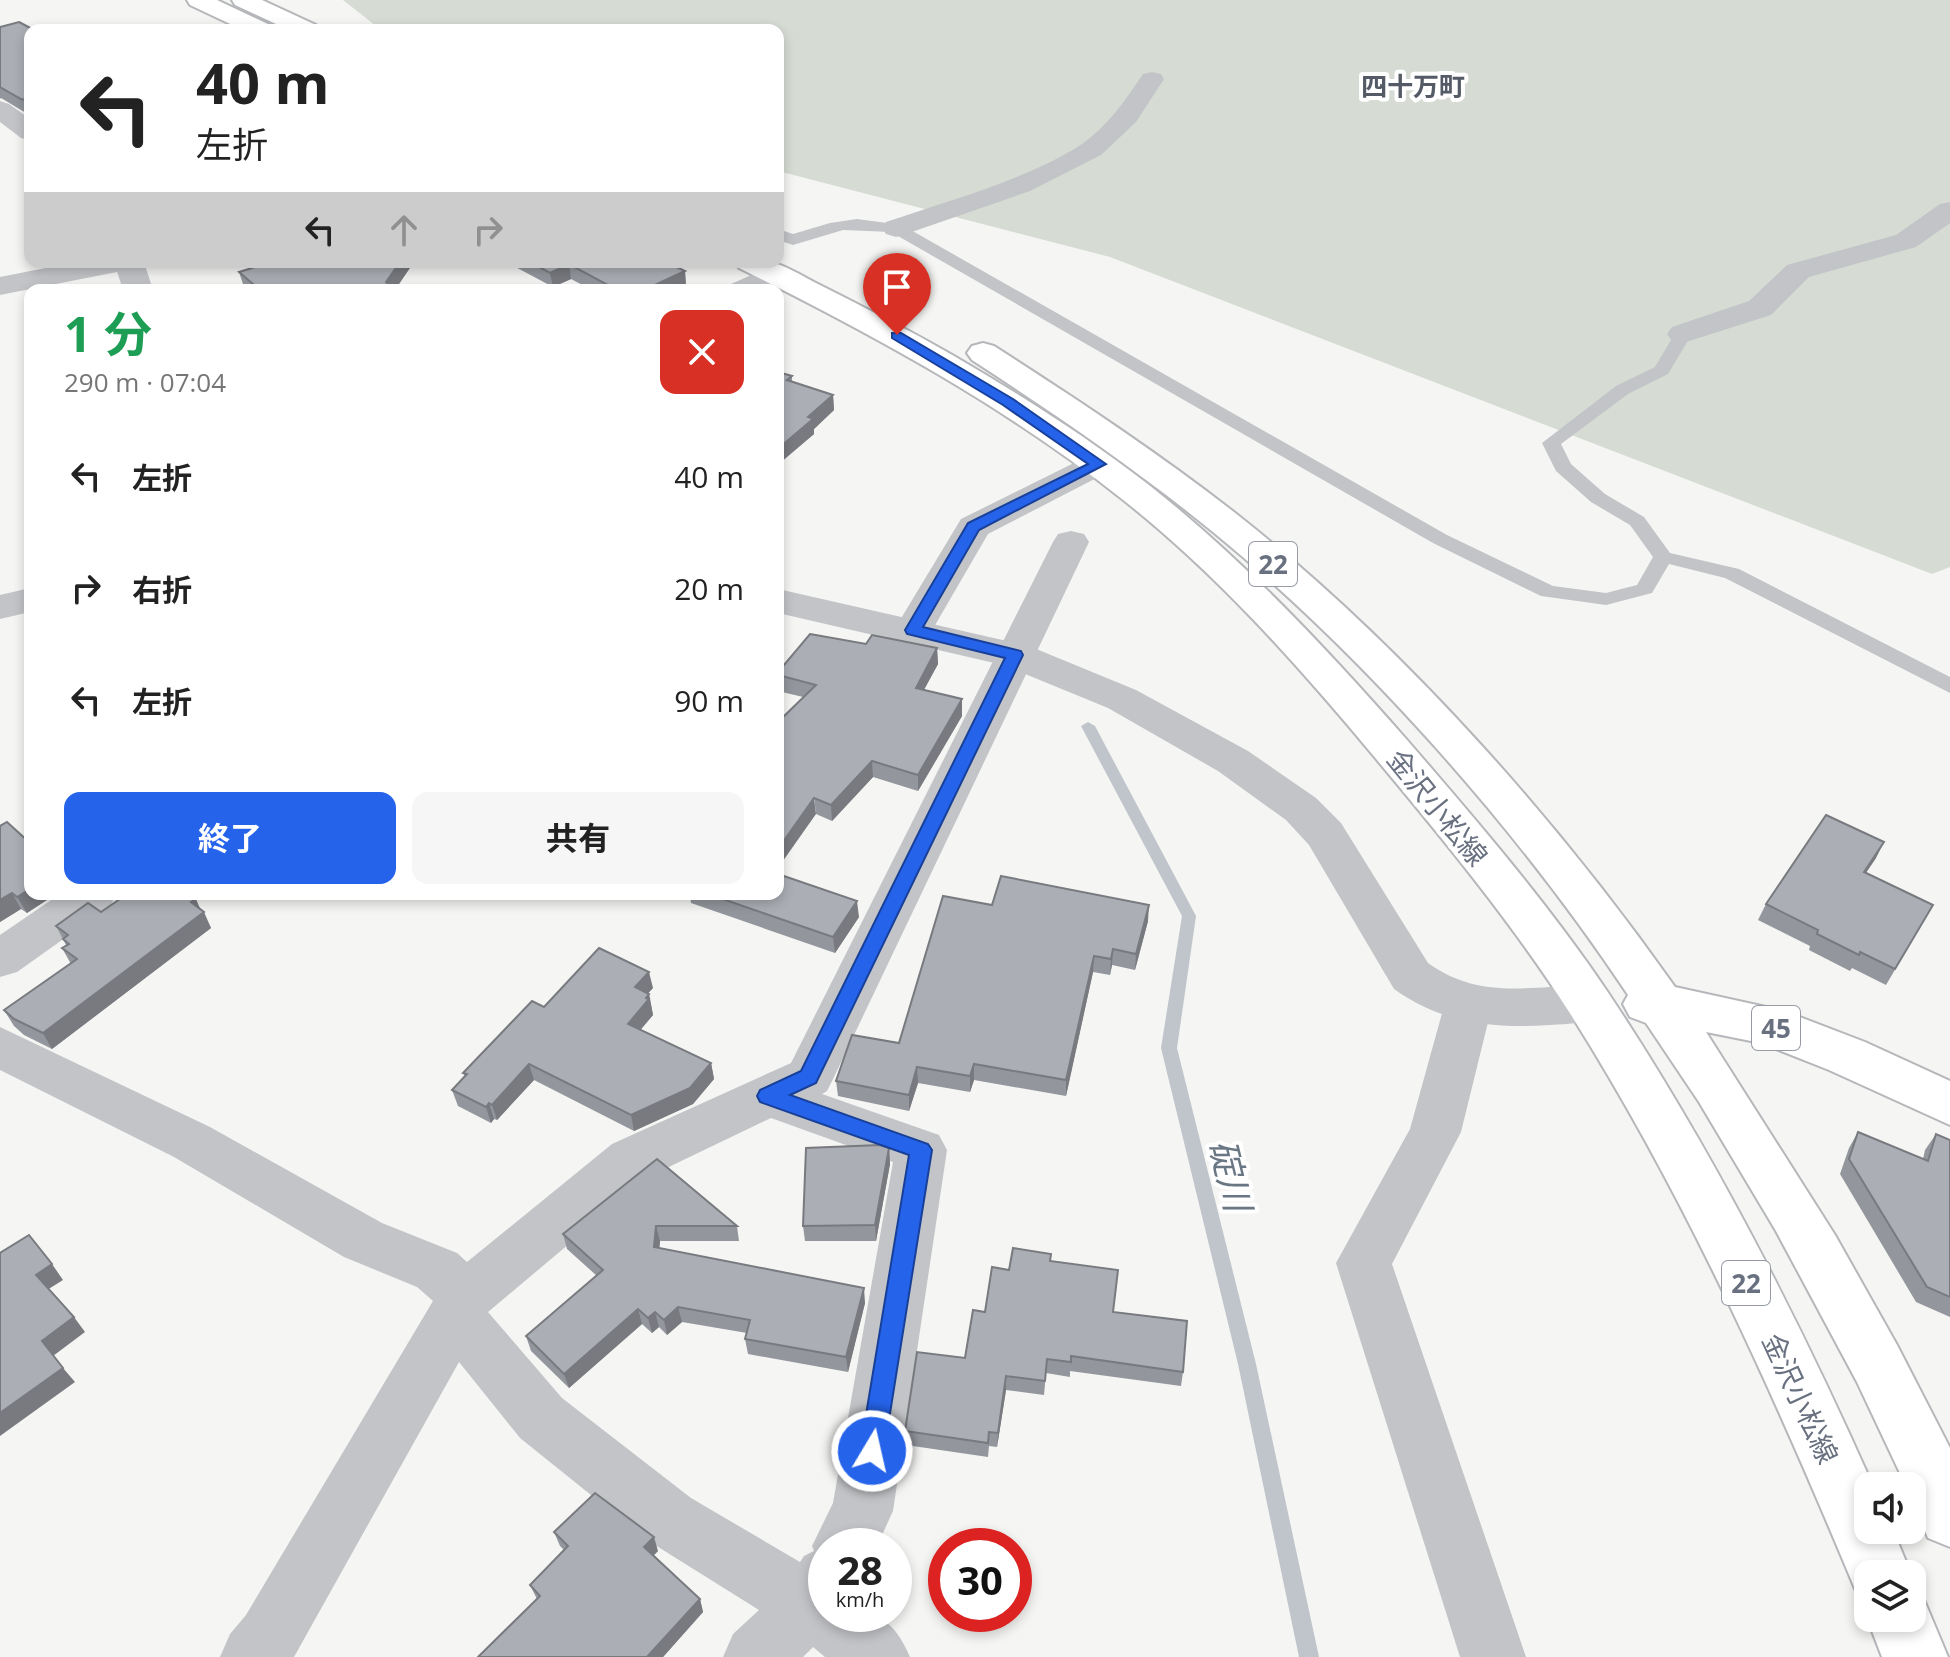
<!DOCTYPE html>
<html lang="ja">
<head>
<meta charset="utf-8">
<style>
  :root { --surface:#fff; --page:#f6f6f6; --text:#222; --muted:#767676; --accent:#2563eb }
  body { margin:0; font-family:"Open Sans","Noto Sans JP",sans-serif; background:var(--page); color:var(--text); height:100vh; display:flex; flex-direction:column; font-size:30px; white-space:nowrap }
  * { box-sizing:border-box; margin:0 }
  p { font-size:26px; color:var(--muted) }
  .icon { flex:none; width:44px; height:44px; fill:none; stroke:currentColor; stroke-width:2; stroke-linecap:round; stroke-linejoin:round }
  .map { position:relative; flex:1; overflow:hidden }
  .sheet { position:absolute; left:24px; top:284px; width:760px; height:616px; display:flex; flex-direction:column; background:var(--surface); border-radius:16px; box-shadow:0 4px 12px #0003 }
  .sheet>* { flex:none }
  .top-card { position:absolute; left:24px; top:24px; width:760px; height:244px; border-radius:16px; box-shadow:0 4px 12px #0003; background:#fff; color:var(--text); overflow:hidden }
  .fabs { position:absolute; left:1854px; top:1472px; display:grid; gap:16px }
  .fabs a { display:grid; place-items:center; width:72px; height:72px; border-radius:16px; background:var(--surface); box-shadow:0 4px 12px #0003; font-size:40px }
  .speed { position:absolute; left:808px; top:1528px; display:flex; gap:16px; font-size:40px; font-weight:700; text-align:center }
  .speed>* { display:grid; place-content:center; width:104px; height:104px; border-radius:50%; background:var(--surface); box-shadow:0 4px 12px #0003; line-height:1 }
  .speed small { font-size:20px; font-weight:400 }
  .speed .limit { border:12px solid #d22; background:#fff; color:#111 }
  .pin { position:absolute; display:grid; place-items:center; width:68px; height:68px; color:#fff; margin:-82px -34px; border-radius:50% 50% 50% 0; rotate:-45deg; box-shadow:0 0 8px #0007 }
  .pin .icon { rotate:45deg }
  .me { position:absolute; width:88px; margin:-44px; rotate:9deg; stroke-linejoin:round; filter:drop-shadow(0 0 6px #0008) }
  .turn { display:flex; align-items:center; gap:28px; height:168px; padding:0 40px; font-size:36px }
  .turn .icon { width:104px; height:104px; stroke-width:2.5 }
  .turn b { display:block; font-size:56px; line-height:68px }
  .lanes { display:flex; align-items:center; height:76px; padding:0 40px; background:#0003; justify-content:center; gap:40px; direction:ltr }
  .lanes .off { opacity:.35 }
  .round { display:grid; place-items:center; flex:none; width:84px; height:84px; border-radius:16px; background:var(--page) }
  .head { display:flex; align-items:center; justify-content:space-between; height:136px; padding:0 40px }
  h1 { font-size:48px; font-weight:700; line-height:60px; color:#1e9e55 }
  .cta { display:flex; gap:16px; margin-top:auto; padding:16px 40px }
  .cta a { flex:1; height:92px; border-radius:16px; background:var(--accent); color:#fff; font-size:32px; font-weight:700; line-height:92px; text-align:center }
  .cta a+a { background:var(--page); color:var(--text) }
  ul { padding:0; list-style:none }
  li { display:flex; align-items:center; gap:24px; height:112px; padding:0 40px }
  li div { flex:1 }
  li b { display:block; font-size:30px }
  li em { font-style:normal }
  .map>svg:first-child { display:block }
</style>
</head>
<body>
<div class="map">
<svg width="1950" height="1657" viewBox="0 0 1950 1657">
  <rect width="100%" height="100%" fill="#f5f6f3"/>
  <polygon fill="#d6dcd4" points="343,0 1950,0 1950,567 1932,574 1110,257 778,171 778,30 381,30"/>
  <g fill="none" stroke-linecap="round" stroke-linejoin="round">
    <polygon fill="#c0c4cb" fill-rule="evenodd" points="1088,722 1095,726 1196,916 1177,1048 1256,1364 1319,1657 1299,1657 1238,1364 1161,1048 1182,916 1081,726"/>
    <defs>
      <g id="primary">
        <polygon points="187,0 217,0 270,25 274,30 243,30 190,5"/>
        <polygon points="232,0 262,0 316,25 320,30 289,30 235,5"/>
        <path d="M734,262C745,262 758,261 769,262C784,264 802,276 816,283C862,306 909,330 954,356C1021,395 1087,437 1149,485C1244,560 1327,649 1407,740C1477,821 1547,902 1607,991C1711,1147 1797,1315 1873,1486H1868V1530H1893L1911,1574H1868V1600L1858,1596C1775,1397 1688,1201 1573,1018C1514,925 1443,839 1372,754C1296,663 1216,573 1122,499C1005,406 872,334 739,268Z"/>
        <path d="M983,343L994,346C1078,400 1160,454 1239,516C1402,645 1555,817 1675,987L1784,1011L1865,1042L1950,1081V1125L1829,1070L1761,1043L1706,1032L1835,1235L1897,1345L1950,1448V1547L1928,1538L1912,1500V1486H1906L1857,1382L1776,1231L1699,1102L1646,1023L1630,1017L1623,1004L1628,995C1519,831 1365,656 1213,532C1136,469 1055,414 972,360L967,353L972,346Z"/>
        <polygon points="1912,1591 1922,1595 1948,1657 1882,1657 1867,1618 1868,1616 1868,1618 1912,1618"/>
      </g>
    </defs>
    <use href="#primary" stroke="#b5b7bb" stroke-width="4"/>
    <polygon fill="#c2c4c7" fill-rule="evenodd" points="857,219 902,225 1447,535 1553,586 1606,593 1637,585 1653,557 1630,525 1591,502 1556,471 1542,443 1616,386 1655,367 1677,330 1689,330 1692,334 1668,374 1628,394 1561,444 1571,464 1605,494 1644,517 1670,553 1739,569 1950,677 1950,693 1725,578 1669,564 1652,593 1606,605 1541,596 1433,543 891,232 843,230 793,245 778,240 778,229 793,234 830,223"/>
    <g fill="#c2c4c7" fill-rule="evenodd">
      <path d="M1152,72L1161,74L1164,79L1136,122L1101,155L1030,191L906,234L896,237L886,234L882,228L886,222C947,201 1029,179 1082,144C1108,126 1126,99 1143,74Z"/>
      <polygon points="1950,202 1950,223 1916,247 1809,277 1771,315 1683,343 1672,341 1667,334 1672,327 1749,301 1787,265 1896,235 1940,204"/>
      <polygon points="76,262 137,262 132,268 122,271 0,295 0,277"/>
      <path d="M774,265L785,268L789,274C775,294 748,290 727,290L731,284Z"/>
      <polygon points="1098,454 1110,457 1115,464 1110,471 988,534 927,639 913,642 899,639 894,630 961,519 1086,457"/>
      <path d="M1071,531L1084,534L1089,542L834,1077L827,1091L822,1094L939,1135L947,1150L893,1511L877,1546H826V1614C872,1614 890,1610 910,1657H825L813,1647L803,1657H723L733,1634L759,1610L647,1540L520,1438L459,1362L294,1657H220L230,1634L246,1615L433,1301L417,1287L344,1257L174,1157L0,1070V1027L210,1127L382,1223L457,1253L467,1262L612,1144L791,1063L1053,542L1058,534ZM771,1118L893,1162L833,1503L812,1546L814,1551L804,1556L800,1562L691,1498L562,1398L488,1312L650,1176Z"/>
      <polygon points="30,588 30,612 0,619 0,595"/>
      <polygon points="60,894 117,894 110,906 17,972 0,977 0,935"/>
      <polygon points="1468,987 1485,993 1492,1006 1461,1132 1392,1264 1526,1657 1460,1657 1336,1263 1410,1129 1444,1006 1451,993"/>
    </g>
    <g fill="#c2c4c7" fill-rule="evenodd">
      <polygon points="0,101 9,104 30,119 30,140 21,138 0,122"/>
      <polygon points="114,262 144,262 153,290 123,290"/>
      <path d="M778,589L1029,646L1136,690L1248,751L1316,798L1341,823L1428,963C1468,991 1502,990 1550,987C1570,986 1587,984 1606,991L1613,1004L1606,1017C1587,1023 1570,1024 1550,1025C1493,1029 1441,1023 1394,989L1309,845L1286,820L1218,771L1108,708L1003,665L778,613Z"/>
    </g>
    <use href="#primary" fill="#fff" fill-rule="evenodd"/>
  </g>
  <g fill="#93969c">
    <polygon points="0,27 30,30 30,113 26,113 1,98 0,99"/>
    <polygon points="253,262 414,262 395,289 396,290 247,290 244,287 239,272 249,269 247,264"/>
    <polygon points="506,262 666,262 685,271 686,286 677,290 592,290 571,279 553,287"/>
    <polygon points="778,372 792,376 792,382 833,395 834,410 814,429 814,434 781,462 778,461"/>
    <polygon points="866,644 937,648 938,664 924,690 962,699 962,716 918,791 873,777 832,821 816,814 803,697 778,691 778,672"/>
    <polygon points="0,826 30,894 56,894 27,913 21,909 0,922"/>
    <polygon points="1876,858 1866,873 1933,905 1886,985 1852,968 1850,971 1809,950 1810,946 1758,920 1766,904"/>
    <polygon points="690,894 778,894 859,917 835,953 691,903"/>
    <polygon points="992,905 1148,921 1135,970 1112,965 1110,975 1093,972 1066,1096 974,1080 970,1092 918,1083 909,1111 838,1096 836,1081 899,1043"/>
    <polygon points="201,910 211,928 52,1049 24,1035 14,1026 4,1010 71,964 62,948 66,945 56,926 101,912"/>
    <polygon points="653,988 648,993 649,994 653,1015 640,1030 711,1063 714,1079 693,1104 634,1131 534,1080 497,1120 494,1119 491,1123 458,1106 452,1090 465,1077 463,1073 544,1007"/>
    <polygon points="1858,1132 1923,1159 1925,1150 1936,1134 1950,1140 1950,1317 1916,1302 1840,1174 1849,1148"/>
    <polygon points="889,1148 890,1164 876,1241 805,1241 803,1226"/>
    <polygon points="657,1159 737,1226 739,1241 660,1241 659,1248 865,1303 848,1372 748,1354 745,1339 747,1333 682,1322 667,1335 659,1327 652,1333 642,1324 569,1388 531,1351 526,1336 597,1276 567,1249 563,1234"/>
    <polygon points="1051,1254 1051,1261 1183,1372 1181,1386 1070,1371 1070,1377 1046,1373 1044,1395 1006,1390 997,1447 989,1446 988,1457 906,1445 905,1431 965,1358 985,1312 1009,1270"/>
    <polygon points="554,1532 658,1551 654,1555 700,1599 703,1612 663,1657 478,1657 537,1599 530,1585 564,1550 560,1546"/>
  </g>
  <g fill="#787a7f">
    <polygon points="400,262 414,262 395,290 386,282"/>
    <polygon points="569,264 571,279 553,287 550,273"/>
    <polygon points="685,271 686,286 677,290 644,290"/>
    <polygon points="833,395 834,410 814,429 814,434 781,462 780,447 808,417"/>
    <polygon points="937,648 938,664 916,704 916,688"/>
    <polygon points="962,699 962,716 918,791 918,775"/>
    <polygon points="872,761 873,777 832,821 831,805"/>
    <polygon points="814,798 816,814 778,868 778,849"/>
    <polygon points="1884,842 1876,858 1855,888 1864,872"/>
    <polygon points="30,889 30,894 56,894 27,913 17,897"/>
    <polygon points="12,893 21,909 0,922 0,900"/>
    <polygon points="196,899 202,913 204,912 211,928 52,1049 43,1033"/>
    <polygon points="857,901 859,917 835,953 833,937"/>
    <polygon points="1149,905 1148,921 1135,970 1136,954"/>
    <polygon points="1113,949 1112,965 1110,975 1111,959"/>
    <polygon points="1094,956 1093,972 1066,1096 1066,1080"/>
    <polygon points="649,972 653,988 639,1003 635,987"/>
    <polygon points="649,994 653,1015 632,1040 628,1024"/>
    <polygon points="711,1063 714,1079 693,1104 634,1131 631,1115"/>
    <polygon points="529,1064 534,1080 497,1120 492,1105"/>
    <polygon points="974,1064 974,1080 970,1092 970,1076"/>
    <polygon points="917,1067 918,1083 909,1111 909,1095"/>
    <polygon points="489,1103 494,1119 491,1123 486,1107"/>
    <polygon points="889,1148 890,1164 876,1241 875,1225"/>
    <polygon points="656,1226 660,1241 658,1263 654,1247"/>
    <polygon points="52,1264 63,1280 47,1290 36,1275"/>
    <polygon points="864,1288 865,1303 848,1372 846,1357"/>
    <polygon points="678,1307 682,1322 667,1335 664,1320"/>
    <polygon points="638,1309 642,1324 569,1388 564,1374"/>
    <polygon points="655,1312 659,1327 652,1333 648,1318"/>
    <polygon points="74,1317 85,1332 53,1356 42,1341"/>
    <polygon points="63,1368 75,1382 0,1436 0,1413"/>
    <polygon points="1006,1376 1006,1390 997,1447 998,1433"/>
    <polygon points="654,1537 658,1551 649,1560 644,1547"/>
    <polygon points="700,1599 703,1612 663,1657 647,1657"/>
  </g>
  <g fill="#abafb5" stroke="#787a7f" stroke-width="2">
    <polygon points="19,22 34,30 30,30 30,101 21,99 0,87 0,27"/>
    <polygon points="253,262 400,262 386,282 396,290 260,290 239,272 252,268 247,264"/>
    <polygon points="530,262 666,262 685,271 644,290 617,290 569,264 550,273"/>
    <polygon points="778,372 792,376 787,380 833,395 808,417 813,419 780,447 778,446"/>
    <polygon points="810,634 866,644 872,635 937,648 916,688 962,699 918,775 872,761 831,805 814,798 778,849 778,722 816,685 778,675 778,672"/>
    <polygon points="1826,815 1884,842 1864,872 1933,905 1895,969 1860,952 1859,955 1817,934 1818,930 1766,904"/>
    <polygon points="7,822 30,843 30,889 17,897 12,893 0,900 0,826"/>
    <polygon points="778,874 857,901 833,937 708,894 778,894"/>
    <polygon points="1001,876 1149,905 1136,954 1113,949 1111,959 1094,956 1066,1080 974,1064 970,1076 917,1067 909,1095 836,1081 852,1035 899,1043 943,896 992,905"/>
    <polygon points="127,894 189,894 196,899 191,902 204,912 43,1033 14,1019 4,1010 77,959 62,948 69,944 63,939 68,935 56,926 88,903 101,912"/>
    <polygon points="599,948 649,972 635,987 649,994 646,998 649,999 628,1024 711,1063 690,1088 631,1115 529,1064 492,1105 489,1103 486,1107 452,1090 467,1074 463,1073 532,1001 544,1007"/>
    <polygon points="1858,1132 1928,1161 1936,1134 1950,1140 1950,1297 1927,1287 1849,1159"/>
    <polygon points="880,1145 889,1148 875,1225 803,1226 806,1148"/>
    <polygon points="657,1159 737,1226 656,1226 654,1247 864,1288 846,1357 745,1339 750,1320 678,1307 664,1320 655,1312 648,1318 638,1309 564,1374 526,1336 603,1270 563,1234"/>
    <polygon points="29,1235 52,1264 36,1275 74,1317 42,1341 63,1368 0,1413 0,1253"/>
    <polygon points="1013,1248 1051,1254 1050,1261 1118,1270 1113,1312 1187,1321 1183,1372 1071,1356 1071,1362 1047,1359 1045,1381 1006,1376 998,1433 989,1432 988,1443 905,1431 917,1352 965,1358 973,1310 985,1312 992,1267 1009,1270"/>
    <polygon points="595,1493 654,1537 644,1547 700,1599 647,1657 478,1657 540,1596 530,1585 568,1546 554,1532"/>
  </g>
  <polygon fill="#2563eb" stroke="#184099" stroke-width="2" points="892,333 901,333 1013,399 1106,464 979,530 923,627 1021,651 1023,655 816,1083 790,1095 928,1144 932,1150 884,1451 881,1459 872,1462 863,1459 860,1451 909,1155 760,1102 757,1096 760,1090 801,1071 1005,658 907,634 905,630 968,523 1088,464 1003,405 892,338"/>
  <g text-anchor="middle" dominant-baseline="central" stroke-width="8" stroke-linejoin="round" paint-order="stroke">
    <g font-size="26" font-weight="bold" fill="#555b66" stroke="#fff">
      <text x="1413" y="86">四十万町</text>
    </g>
    <g fill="#fff" stroke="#969ba6" stroke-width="2">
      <rect x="1249" y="542" width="48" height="44" rx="6"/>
      <rect x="1752" y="1006" width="48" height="44" rx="6"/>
      <rect x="1722" y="1261" width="48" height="44" rx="6"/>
    </g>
    <g font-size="26" font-weight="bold" fill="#697080">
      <text x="1273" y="564">22</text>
      <text x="1776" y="1028">45</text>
      <text x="1746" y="1283">22</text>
    </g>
    <g font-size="28" fill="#697080" stroke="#fff">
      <text transform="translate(1438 807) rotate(51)">金沢小松線</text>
      <text transform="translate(1801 1398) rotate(65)">金沢小松線</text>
    </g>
    <g font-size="36" font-style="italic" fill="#697683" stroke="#fff">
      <text transform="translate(1231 1175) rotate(76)">碇川</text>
    </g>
  </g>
</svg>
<div class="fabs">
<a><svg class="icon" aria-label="sound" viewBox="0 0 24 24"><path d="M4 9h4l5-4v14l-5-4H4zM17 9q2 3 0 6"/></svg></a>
<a><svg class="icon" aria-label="layers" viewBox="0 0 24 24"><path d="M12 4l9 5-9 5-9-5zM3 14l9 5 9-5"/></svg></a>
</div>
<div class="speed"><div>28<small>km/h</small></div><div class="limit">30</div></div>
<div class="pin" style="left:897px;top:335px;background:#d93025"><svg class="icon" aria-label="arrive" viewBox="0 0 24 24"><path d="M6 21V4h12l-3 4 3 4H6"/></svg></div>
<svg class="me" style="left:872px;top:1451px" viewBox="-20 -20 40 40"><circle r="17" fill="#2563eb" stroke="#fff" stroke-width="3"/><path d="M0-11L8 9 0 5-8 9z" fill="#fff"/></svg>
<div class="top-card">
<div class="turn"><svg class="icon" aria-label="left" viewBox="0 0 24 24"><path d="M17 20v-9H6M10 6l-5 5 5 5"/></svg><div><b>40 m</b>左折</div></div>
<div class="lanes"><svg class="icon" aria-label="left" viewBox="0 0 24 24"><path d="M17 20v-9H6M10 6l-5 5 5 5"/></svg><svg class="icon off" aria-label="ahead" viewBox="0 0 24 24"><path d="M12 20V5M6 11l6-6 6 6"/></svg><svg class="icon off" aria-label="right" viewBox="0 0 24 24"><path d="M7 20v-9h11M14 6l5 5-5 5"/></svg></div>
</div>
<section class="sheet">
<div class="head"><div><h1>1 分</h1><p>290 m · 07:04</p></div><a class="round" style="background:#d93025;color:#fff"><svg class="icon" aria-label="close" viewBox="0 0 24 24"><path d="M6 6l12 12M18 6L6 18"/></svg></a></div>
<ul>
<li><svg class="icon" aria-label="left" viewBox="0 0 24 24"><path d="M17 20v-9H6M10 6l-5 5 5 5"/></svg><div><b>左折</b></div><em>40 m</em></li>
<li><svg class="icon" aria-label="right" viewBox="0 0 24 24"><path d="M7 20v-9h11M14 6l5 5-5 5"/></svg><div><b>右折</b></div><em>20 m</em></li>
<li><svg class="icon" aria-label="left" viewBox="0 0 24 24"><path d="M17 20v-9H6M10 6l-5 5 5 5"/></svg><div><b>左折</b></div><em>90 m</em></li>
</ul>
<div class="cta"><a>終了</a><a>共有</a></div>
</section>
</div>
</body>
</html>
